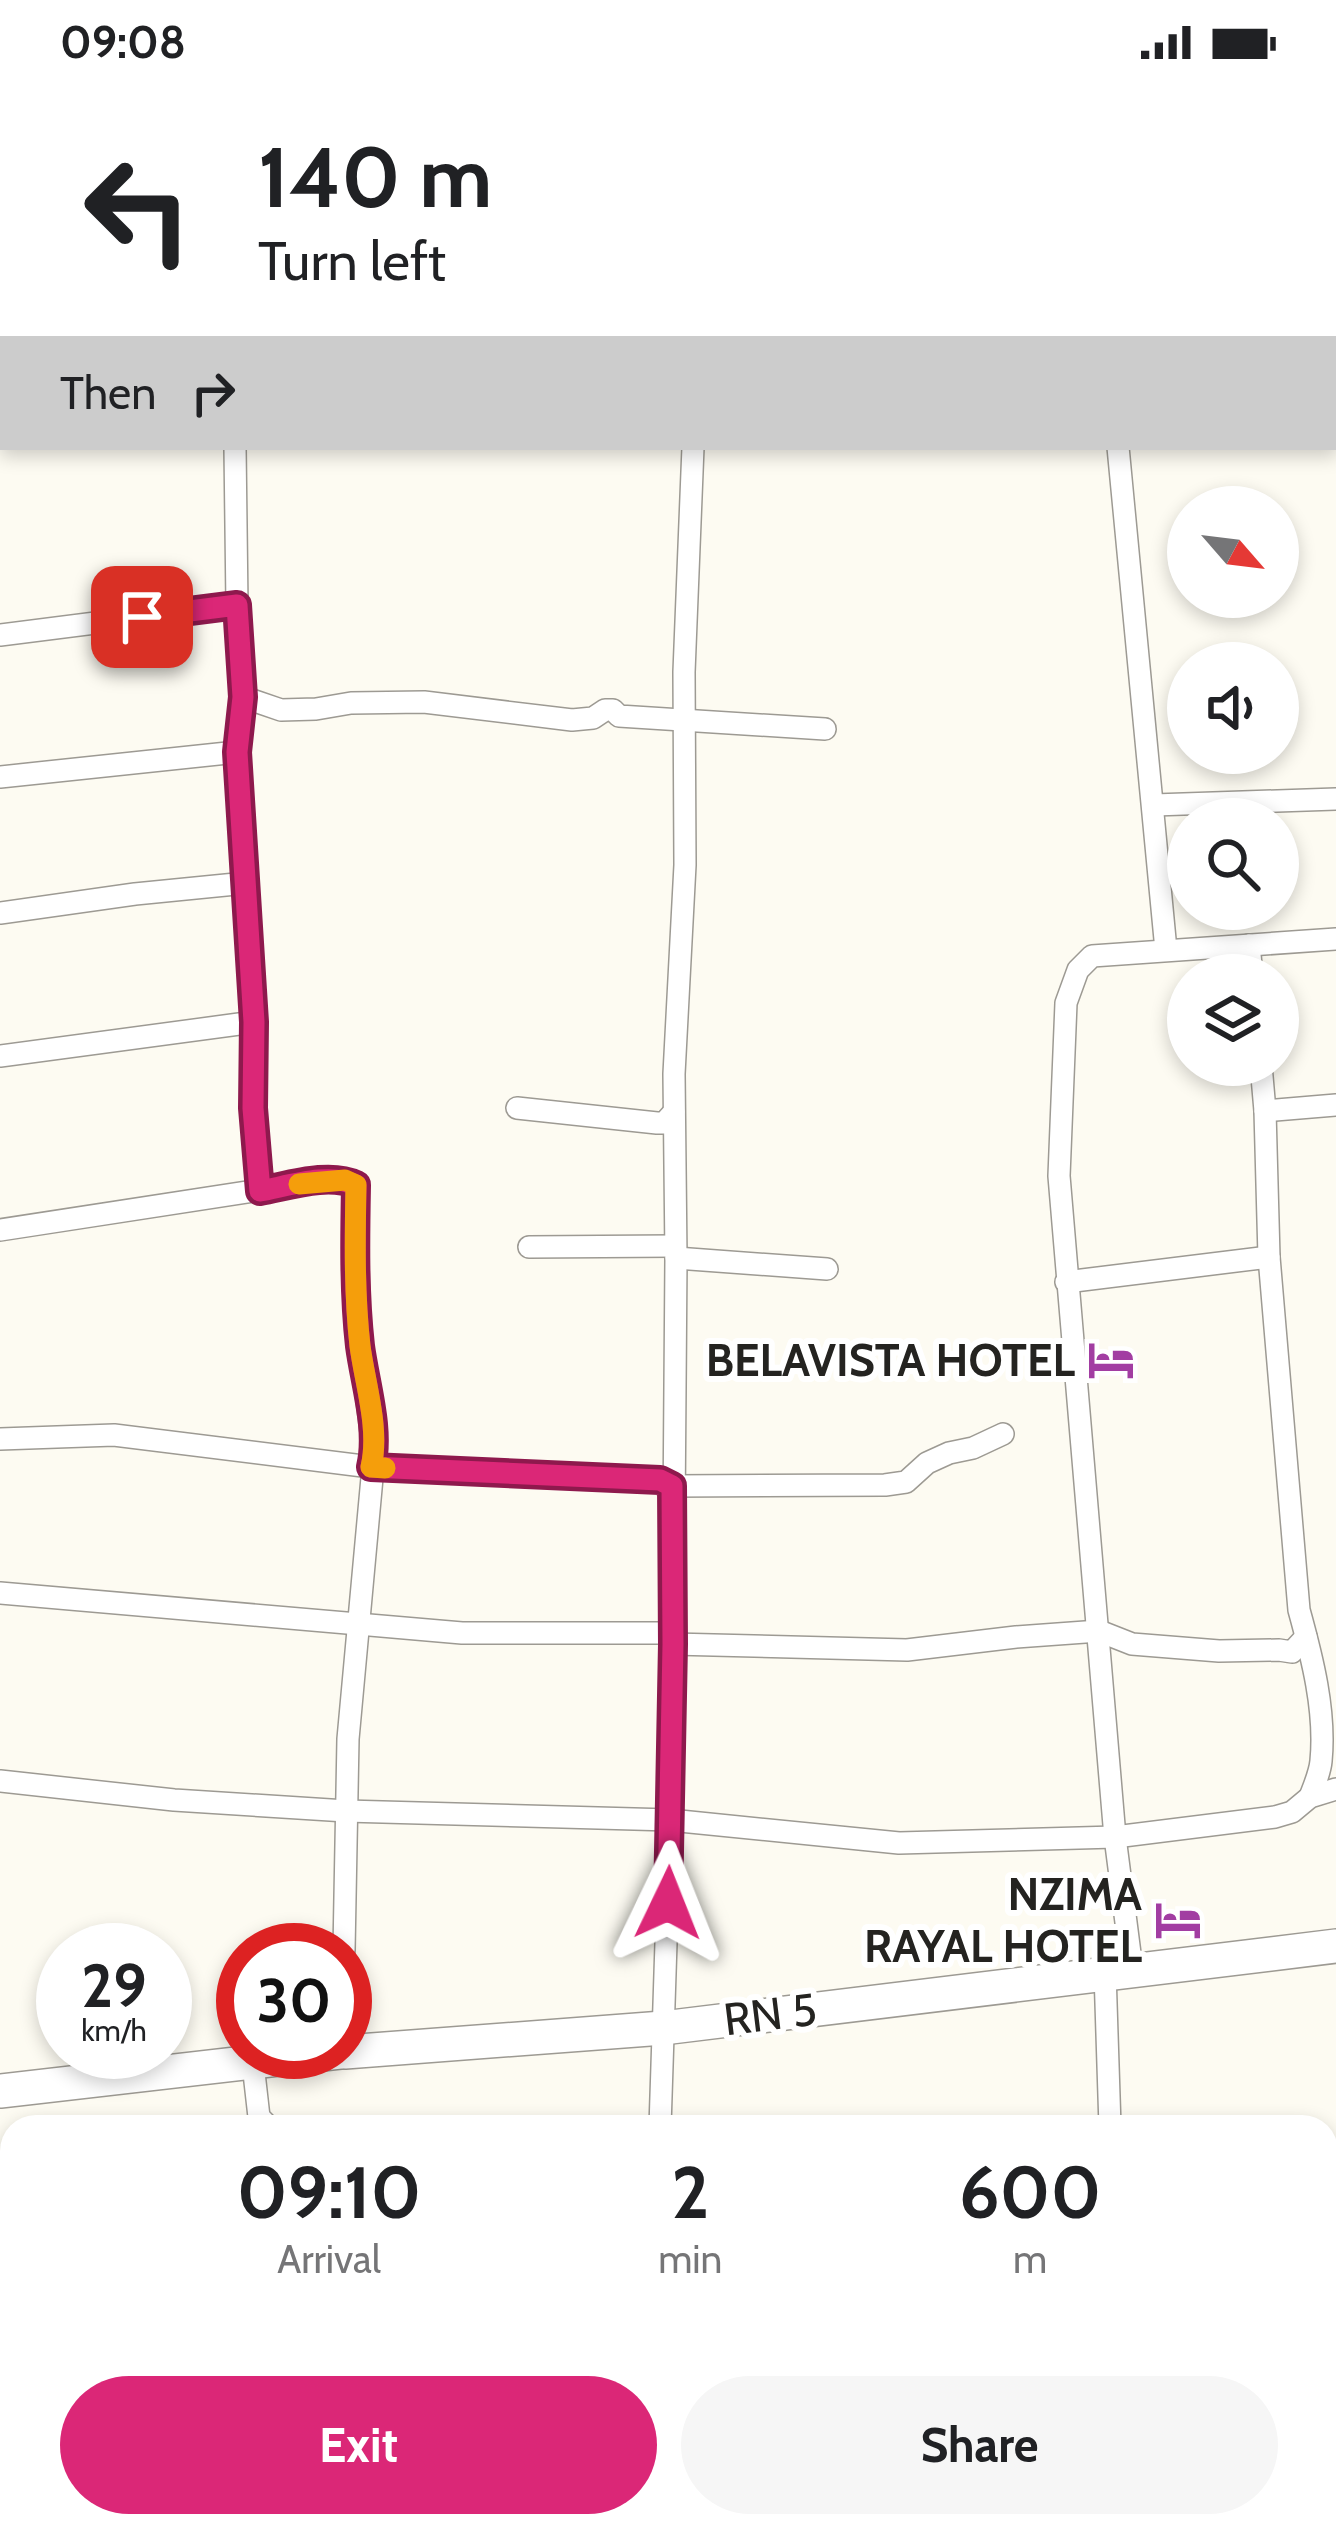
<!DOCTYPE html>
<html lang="en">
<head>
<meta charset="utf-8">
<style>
  :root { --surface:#fff; --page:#f6f6f6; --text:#202124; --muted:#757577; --accent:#db2777 }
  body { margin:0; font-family:Cabin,sans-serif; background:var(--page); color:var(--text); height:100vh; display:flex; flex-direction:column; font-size:45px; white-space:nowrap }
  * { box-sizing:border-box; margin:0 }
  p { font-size:39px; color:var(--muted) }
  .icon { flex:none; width:66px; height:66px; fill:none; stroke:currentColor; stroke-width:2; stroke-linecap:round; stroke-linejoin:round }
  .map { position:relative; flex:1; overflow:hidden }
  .drawer { position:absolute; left:0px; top:2031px; width:1338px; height:423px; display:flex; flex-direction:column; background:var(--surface); border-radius:36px 36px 0 0; box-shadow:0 6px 18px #0003 }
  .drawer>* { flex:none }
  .hud { position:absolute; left:0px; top:0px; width:1338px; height:366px; box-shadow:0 6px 18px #0003; background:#fff; color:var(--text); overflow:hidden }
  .needle { width:78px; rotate:118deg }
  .fabs { position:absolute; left:1167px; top:402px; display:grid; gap:24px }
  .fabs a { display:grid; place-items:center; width:132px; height:132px; border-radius:50%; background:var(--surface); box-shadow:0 6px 18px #0003; font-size:60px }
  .speed { position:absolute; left:36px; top:1839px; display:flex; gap:24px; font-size:60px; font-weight:700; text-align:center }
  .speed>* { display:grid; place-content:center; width:156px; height:156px; border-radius:50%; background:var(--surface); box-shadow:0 6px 18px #0003; line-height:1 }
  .speed small { font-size:30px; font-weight:400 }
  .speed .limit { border:18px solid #d22; background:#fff; color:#111 }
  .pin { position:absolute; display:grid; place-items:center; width:102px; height:102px; color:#fff; margin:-51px; border-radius:24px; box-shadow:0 6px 18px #0006 }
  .me { position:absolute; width:132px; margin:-66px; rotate:2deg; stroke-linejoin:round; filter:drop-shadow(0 0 9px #0008) }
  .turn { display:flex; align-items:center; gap:42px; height:252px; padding:0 60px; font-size:54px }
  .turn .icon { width:156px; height:156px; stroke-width:2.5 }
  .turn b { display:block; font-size:84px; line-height:102px }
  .then { display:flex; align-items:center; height:114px; padding:0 60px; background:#0003; gap:24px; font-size:45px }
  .eta { display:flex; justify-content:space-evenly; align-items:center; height:204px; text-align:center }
  .eta b { font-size:72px; font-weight:700; line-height:84px }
  .cta { display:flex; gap:24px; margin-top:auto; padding:24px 60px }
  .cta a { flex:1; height:138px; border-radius:72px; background:var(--accent); color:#fff; font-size:48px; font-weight:700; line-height:138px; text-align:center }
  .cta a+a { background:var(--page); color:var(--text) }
  .status { display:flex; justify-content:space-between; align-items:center; height:84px; padding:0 60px; background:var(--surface); direction:ltr }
  .status svg { height:33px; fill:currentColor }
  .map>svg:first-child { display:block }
</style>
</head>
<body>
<div class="status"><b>09:08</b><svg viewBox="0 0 49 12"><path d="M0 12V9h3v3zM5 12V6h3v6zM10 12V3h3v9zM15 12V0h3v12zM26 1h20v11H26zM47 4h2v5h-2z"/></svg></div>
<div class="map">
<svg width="1336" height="2453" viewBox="0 0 1336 2453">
  <rect width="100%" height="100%" fill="#fdfbf2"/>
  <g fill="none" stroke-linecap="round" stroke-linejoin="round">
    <defs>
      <g id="minor">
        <polyline points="232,0 232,3"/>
        <polyline points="692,0 692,3"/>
        <polyline points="833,0 838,3"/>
        <polyline points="0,228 3,228"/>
        <polyline points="1335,296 1336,297"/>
        <polyline points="235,363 237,521 243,613 237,668 254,938 253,1024 259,1107"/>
        <polyline points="1118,363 1166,866"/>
        <polyline points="0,551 237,521"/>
        <polyline points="243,613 281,626 316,625 351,619 424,618 572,636 593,634 605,626 613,626 619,632 825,645"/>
        <polyline points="0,693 237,668"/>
        <polyline points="1154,721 1336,715"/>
        <polyline points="0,829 135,810 246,799"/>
        <polyline points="1249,861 1252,891"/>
        <polyline points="0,972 254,938"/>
        <path d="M1261,981L1265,1027L1269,1173L1299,1526C1312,1573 1326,1627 1321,1677C1320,1689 1314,1702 1310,1713"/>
        <polyline points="517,1024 657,1039 664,1039 674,1028"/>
        <polyline points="1265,1027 1336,1021"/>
        <polyline points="0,1146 318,1097 345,1096 355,1101 360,1259 374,1372 348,1655 344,1866"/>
        <polyline points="529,1163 674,1162"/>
        <polyline points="676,1174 827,1185"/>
        <polyline points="1066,1198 1269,1173"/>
        <polyline points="0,1355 114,1351 371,1383 660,1396 672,1402 885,1401 906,1398 927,1379 949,1369 973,1364 1003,1350"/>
        <polyline points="0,1509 462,1549 672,1549"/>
        <polyline points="673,1560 907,1566 1016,1553 1099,1547 1132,1560 1219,1567 1279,1566 1292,1568 1306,1553"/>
        <polyline points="0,1697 174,1716 346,1727 670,1736 899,1759 1115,1753 1275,1733 1292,1728 1310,1713 1336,1705"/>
        <polyline points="1132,1885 1115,1753 1059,1092 1066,919 1078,886 1092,872 1336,855"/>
        <polyline points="1105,1888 1110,2043"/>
        <polyline points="253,1980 259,2033 269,2043"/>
        <polyline points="660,2043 670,1736 673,1560 676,1174 674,990 685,781 684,588 693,363"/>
        <polyline points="1326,2389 1336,2389"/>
        <polyline points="481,2442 488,2453"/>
        <polyline points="344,2453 346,2442"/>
        <polyline points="646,2453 646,2442"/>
        <polyline points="876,2453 876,2442"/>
        <polyline points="1102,2453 1102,2442"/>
      </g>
      <g id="primary">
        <polyline points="345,1968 663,1944 1336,1862"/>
        <polyline points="0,2007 340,1968"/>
      </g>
    </defs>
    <use href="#minor" stroke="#9d9a93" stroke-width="24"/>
    <use href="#primary" stroke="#9d9a93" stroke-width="36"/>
    <use href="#minor" stroke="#fff" stroke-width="21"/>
    <use href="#primary" stroke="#fff" stroke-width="33"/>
  </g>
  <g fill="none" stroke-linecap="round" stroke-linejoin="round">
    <defs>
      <path id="route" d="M142,533L237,521L243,613L237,668L254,938L253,1024L260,1107C288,1102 329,1088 356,1101C355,1154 354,1208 360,1262C365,1300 380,1345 371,1383L660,1396L672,1402L673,1560L668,1819"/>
    </defs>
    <use href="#route" stroke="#8e194d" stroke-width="30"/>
    <use href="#route" stroke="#db2777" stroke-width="21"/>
    <path stroke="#f59e0b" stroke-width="21" d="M299,1100L345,1096L356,1101C355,1154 354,1208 360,1262C365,1300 380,1345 371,1383L385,1384"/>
  </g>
  <defs>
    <symbol id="hotel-bare" viewBox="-9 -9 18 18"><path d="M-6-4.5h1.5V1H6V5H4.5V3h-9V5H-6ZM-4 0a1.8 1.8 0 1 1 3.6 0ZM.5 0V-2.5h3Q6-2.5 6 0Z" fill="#a23da2" stroke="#fff" stroke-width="2.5" paint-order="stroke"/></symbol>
  </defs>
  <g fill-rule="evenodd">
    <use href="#hotel-bare" x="1078" y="1243" width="66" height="66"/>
    <use href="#hotel-bare" x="1145" y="1803" width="66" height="66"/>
  </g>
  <g text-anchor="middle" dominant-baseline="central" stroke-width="12" stroke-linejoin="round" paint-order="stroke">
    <g font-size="45" font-weight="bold" fill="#242320" stroke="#fff" text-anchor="end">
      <text x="1075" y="1276">BELAVISTA HOTEL</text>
      <text x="1142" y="1810">NZIMA<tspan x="1142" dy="52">RAYAL HOTEL</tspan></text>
    </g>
    <g font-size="45" fill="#242320" stroke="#fff">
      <text transform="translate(770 1930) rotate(-7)">RN 5</text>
    </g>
  </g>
</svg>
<div class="fabs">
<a><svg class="needle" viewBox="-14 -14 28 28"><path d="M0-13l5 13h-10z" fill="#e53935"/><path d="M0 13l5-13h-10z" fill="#757577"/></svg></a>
<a><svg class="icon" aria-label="sound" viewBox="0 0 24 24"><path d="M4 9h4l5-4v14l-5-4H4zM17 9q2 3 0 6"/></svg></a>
<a><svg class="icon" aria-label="search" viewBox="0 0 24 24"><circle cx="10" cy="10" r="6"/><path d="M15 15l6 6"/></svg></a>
<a><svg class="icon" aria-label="layers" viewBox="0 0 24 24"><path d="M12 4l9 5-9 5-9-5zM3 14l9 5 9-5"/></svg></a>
</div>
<div class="speed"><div>29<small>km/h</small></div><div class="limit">30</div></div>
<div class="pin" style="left:142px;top:533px;background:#d93025"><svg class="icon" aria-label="arrive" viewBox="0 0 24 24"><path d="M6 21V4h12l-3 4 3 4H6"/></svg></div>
<svg class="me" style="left:668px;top:1819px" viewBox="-20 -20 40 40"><path d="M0-17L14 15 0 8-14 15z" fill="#db2777" stroke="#fff" stroke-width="4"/></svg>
<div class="hud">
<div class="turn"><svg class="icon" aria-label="left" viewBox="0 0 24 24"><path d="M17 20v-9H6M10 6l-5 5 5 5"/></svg><div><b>140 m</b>Turn left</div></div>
<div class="then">Then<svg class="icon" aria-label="right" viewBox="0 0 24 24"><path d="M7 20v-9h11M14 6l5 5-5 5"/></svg></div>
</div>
<section class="drawer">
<div class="eta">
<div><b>09:10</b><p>Arrival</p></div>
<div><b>2</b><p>min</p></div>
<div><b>600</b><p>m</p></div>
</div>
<div class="cta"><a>Exit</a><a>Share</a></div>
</section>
</div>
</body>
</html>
